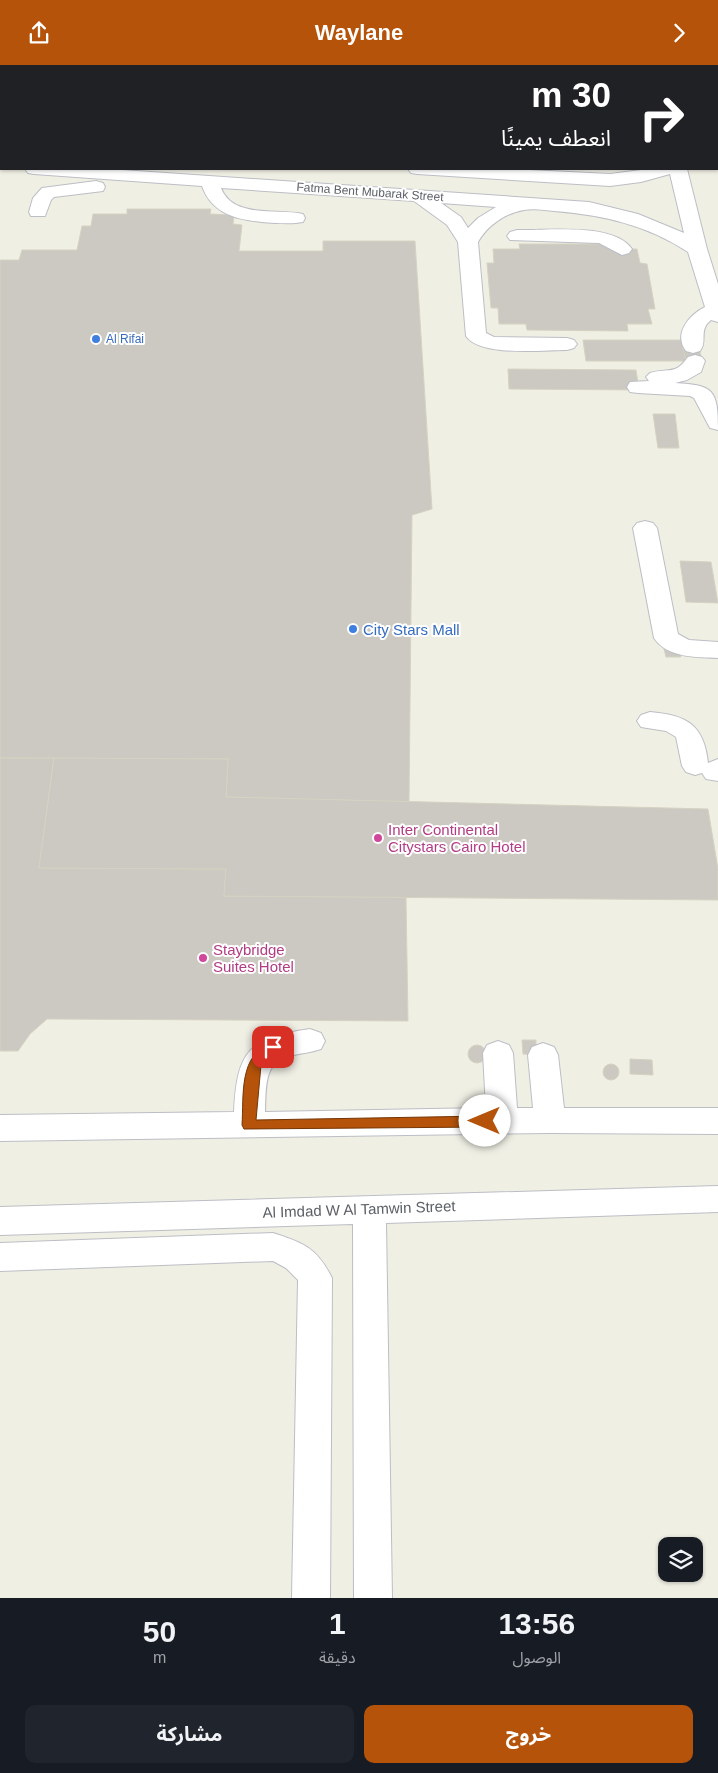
<!DOCTYPE html>
<html lang="ar">
<head>
<meta charset="utf-8">
<style>
  :root { --surface:#171b24; --page:#20242c; --text:#f1f3f6; --muted:#9ea1a6; --accent:#b45309 }
  body { margin:0; font-family:Arial,"Noto Sans Arabic",sans-serif; background:var(--page); color:var(--text); direction:rtl; height:100vh; display:flex; flex-direction:column; font-size:19px; white-space:nowrap }
  * { box-sizing:border-box; margin:0 }
  p { font-size:16px; color:var(--muted) }
  .icon { flex:none; width:28px; height:28px; fill:none; stroke:currentColor; stroke-width:2; stroke-linecap:round; stroke-linejoin:round }
  .map { position:relative; height:1533px; overflow:hidden; direction:ltr }
  .panel { display:flex; flex-direction:column; background:var(--surface); flex:1 }
  .panel>* { flex:none }
  .hud { position:absolute; left:0px; top:0px; width:719px; height:105px; box-shadow:0 1px 4px #0004; direction:rtl; background:#202124; color:#fff; overflow:hidden }
  .fabs { position:absolute; left:658px; top:1472px; display:grid; gap:10px }
  .fabs a { display:grid; place-items:center; width:45px; height:45px; border-radius:10px; background:var(--surface); box-shadow:0 1px 4px #0004; font-size:25px }
  .pin { position:absolute; display:grid; place-items:center; width:42px; height:42px; color:#fff; margin:-21px; border-radius:10px; box-shadow:0 2px 8px #0006 }
  .me { position:absolute; width:55px; margin:-28px; rotate:270deg; stroke-linejoin:round; filter:drop-shadow(0 0 4px #0008) }
  .turn { display:flex; align-items:center; gap:18px; height:105px; padding:0 25px; font-size:22px }
  .turn .icon { width:65px; height:65px; stroke-width:2.5 }
  .turn b { display:block; font-size:35px; line-height:42px }
  .eta { display:flex; justify-content:space-evenly; align-items:center; height:85px; text-align:center }
  .eta b { font-size:30px; font-weight:700; line-height:35px }
  .cta { display:flex; gap:10px; margin-top:auto; padding:10px 25px }
  .cta a { flex:1; height:58px; border-radius:10px; background:var(--accent); color:#fff; font-size:20px; font-weight:700; line-height:58px; text-align:center }
  .cta a+a { background:var(--page); color:var(--text) }
  header { display:flex; justify-content:space-between; align-items:center; height:65px; padding:0 25px; background:var(--accent); color:#fff; font-size:22px; font-weight:700 }
  .map>svg:first-child { display:block }
</style>
</head>
<body>
<header><svg class="icon" aria-label="forward" viewBox="0 0 24 24"><path d="M9 5l7 7-7 7"/></svg>Waylane<svg class="icon" aria-label="share" viewBox="0 0 24 24"><path d="M12 15V3M7 8l5-5 5 5M5 13v7h14v-7"/></svg></header>
<div class="map">
<svg width="718" height="1533" viewBox="0 0 718 1533">
  <rect width="100%" height="100%" fill="#f0efe4"/>
  <g fill="#cbc9c1" stroke="#d6d2c2">
    <polygon points="127,144 211,144 210,149 234,150 233,159 242,160 239,186 323,186 323,176 415,176 432,444 412,450 409,737 226,732 228,694 0,693 0,195 19,195 22,185 77,185 82,161 91,161 93,149 127,149"/>
    <polygon points="519,179 611,179 612,184 637,184 640,198 647,199 655,244 648,244 652,259 627,259 628,266 527,265 526,259 499,259 498,243 491,243 487,198 494,198 493,184 520,184"/>
    <polygon points="583,275 681,275 686,296 586,296"/>
    <polygon points="681,277 688,277 699,282 702,296 686,296"/>
    <polygon points="508,304 636,305 639,325 509,324"/>
    <polygon points="653,349 675,349 679,383 658,383"/>
    <polygon points="680,496 711,497 718,538 686,537"/>
    <polygon points="664,584 679,584 681,592 666,592"/>
    <polygon points="0,693 54,693 39,803 226,804 224,831 406,832 408,956 47,954 30,969 18,986 0,986"/>
    <polygon points="54,693 228,694 226,732 708,744 718,804 718,835 224,831 226,804 39,803"/>
    <polygon points="522,975 536,975 536,990 523,989"/>
    <circle cx="477" cy="989" r="9"/>
    <polygon points="630,994 652,995 653,1010 630,1009"/>
    <circle cx="611" cy="1007" r="8"/>
  </g>
  <g fill="none" stroke-linecap="round" stroke-linejoin="round">
    <defs>
      <g id="minor">
        <rect x="214" y="0" width="36" height="1"/>
        <rect x="653" y="0" width="16" height="1"/>
        <rect x="0" y="73" width="1" height="10"/>
        <path d="M25,104H108L589,137L638,149L684,168L670,109L641,117L610,121L417,109L411,108L408,104H509L610,109L649,104H687L707,184L718,219V257L711,255C698,265 708,276 700,286L693,288L686,286C673,269 689,250 705,242L688,187C647,160 603,150 554,146C545,145 533,143 524,145C505,148 487,161 478,177L486,268L494,272L567,273L574,275L577,279L574,283L567,285C543,285 480,292 466,271L458,177L447,160L414,136L221,123C233,154 277,143 303,149L305,153L303,157C293,159 284,158 275,158C245,156 213,153 202,121L34,109L28,108ZM441,138L496,142L478,153L468,163L461,152Z"/>
        <polygon points="96,116 103,118 105,122 103,126 54,132 51,135 45,151 31,151 29,147 33,133 42,123"/>
        <path d="M517,165C548,166 613,157 632,184L629,188L622,190L599,178L510,175L507,171L510,167Z"/>
        <path d="M695,290L702,292L705,296L701,307L687,315L675,318C714,320 718,325 718,365L710,363L694,333L690,331L638,328L630,327L627,322L630,317L649,316L646,312L650,308C671,302 674,311 688,292Z"/>
        <path d="M645,456L653,458L657,463L678,569L689,575L718,577V593C696,592 667,593 654,573L633,463L637,458Z"/>
        <path d="M650,647C686,650 704,659 708,698L718,694V716L706,714L702,708L695,710L686,707L682,701L676,672L666,666L641,662L637,656L641,650Z"/>
        <path d="M310,964L321,968L325,976L321,984C310,988 300,988 290,991C263,996 266,1025 265,1047L486,1043L483,988L487,980L498,976L509,980L513,988L517,1043H533L528,990L532,982L543,978L554,982L558,990L564,1043H718V1069L550,1068L0,1076V1050L234,1047C237,985 249,973 310,964Z"/>
        <polygon points="718,1121 718,1147 386,1158 392,1533 354,1533 353,1159 0,1170 0,1142"/>
        <path d="M273,1168C304,1178 317,1183 332,1213L330,1533H292L298,1215L286,1203L273,1196L0,1206V1178Z"/>
      </g>
    </defs>
    <use href="#minor" stroke="#bcbec5" stroke-width="2"/>
    <use href="#minor" fill="#fff" fill-rule="evenodd"/>
  </g>
  <path fill="#b45309" stroke="#753606" d="M273,978L279,982L261,1000L256,1055L485,1051L492,1056L485,1062L244,1064L242,1060C244,1031 238,988 273,978Z"/>
  <g fill="#3f7fe0" stroke="#fff" stroke-width="2">
    <circle cx="96" cy="274" r="5"/>
    <circle cx="353" cy="564" r="5"/>
  </g>
  <g fill="#d1479c" stroke="#fff" stroke-width="2">
    <circle cx="378" cy="773" r="5"/>
    <circle cx="203" cy="893" r="5"/>
  </g>
  <g text-anchor="middle" dominant-baseline="central" stroke-width="4" stroke-linejoin="round" paint-order="stroke">
    <g font-size="12" fill="#5c6067" stroke="#fff">
      <text transform="translate(370 127) rotate(4)">Fatma Bent Mubarak Street</text>
    </g>
    <g font-size="12" fill="#366cbe" stroke="#fff" text-anchor="start">
      <text x="106" y="274">Al Rifai</text>
    </g>
    <g font-size="15" fill="#366cbe" stroke="#fff" text-anchor="start">
      <text x="363" y="564">City Stars Mall</text>
    </g>
    <g font-size="15" fill="#b23c85" stroke="#fff" text-anchor="start">
      <text x="388" y="764">Inter Continental<tspan x="388" dy="17">Citystars Cairo Hotel</tspan></text>
      <text x="213" y="884">Staybridge<tspan x="213" dy="17">Suites Hotel</tspan></text>
    </g>
    <g font-size="15" fill="#5c6067" stroke="#fff">
      <text transform="translate(359 1144) rotate(-2)">Al Imdad W Al Tamwin Street</text>
    </g>
  </g>
</svg>
<div class="fabs">
<a><svg class="icon" aria-label="layers" viewBox="0 0 24 24"><path d="M12 4l9 5-9 5-9-5zM3 14l9 5 9-5"/></svg></a>
</div>
<div class="pin" style="left:273px;top:982px;background:#d93025"><svg class="icon" aria-label="arrive" viewBox="0 0 24 24"><path d="M6 21V4h12l-3 4 3 4H6"/></svg></div>
<svg class="me" style="left:485px;top:1056px" viewBox="-20 -20 40 40"><circle r="19" fill="#fff"/><path d="M0-13L10 11 0 6-10 11z" fill="#b45309"/></svg>
<div class="hud">
<div class="turn"><svg class="icon" aria-label="right" viewBox="0 0 24 24"><path d="M7 20v-9h11M14 6l5 5-5 5"/></svg><div><b>30 m</b>انعطف يمينًا</div></div>
</div>
</div>
<section class="panel">
<div class="eta">
<div><b>13:56</b><p>الوصول</p></div>
<div><b>1</b><p>دقيقة</p></div>
<div><b>50</b><p>m</p></div>
</div>
<div class="cta"><a>خروج</a><a>مشاركة</a></div>
</section>
</body>
</html>
